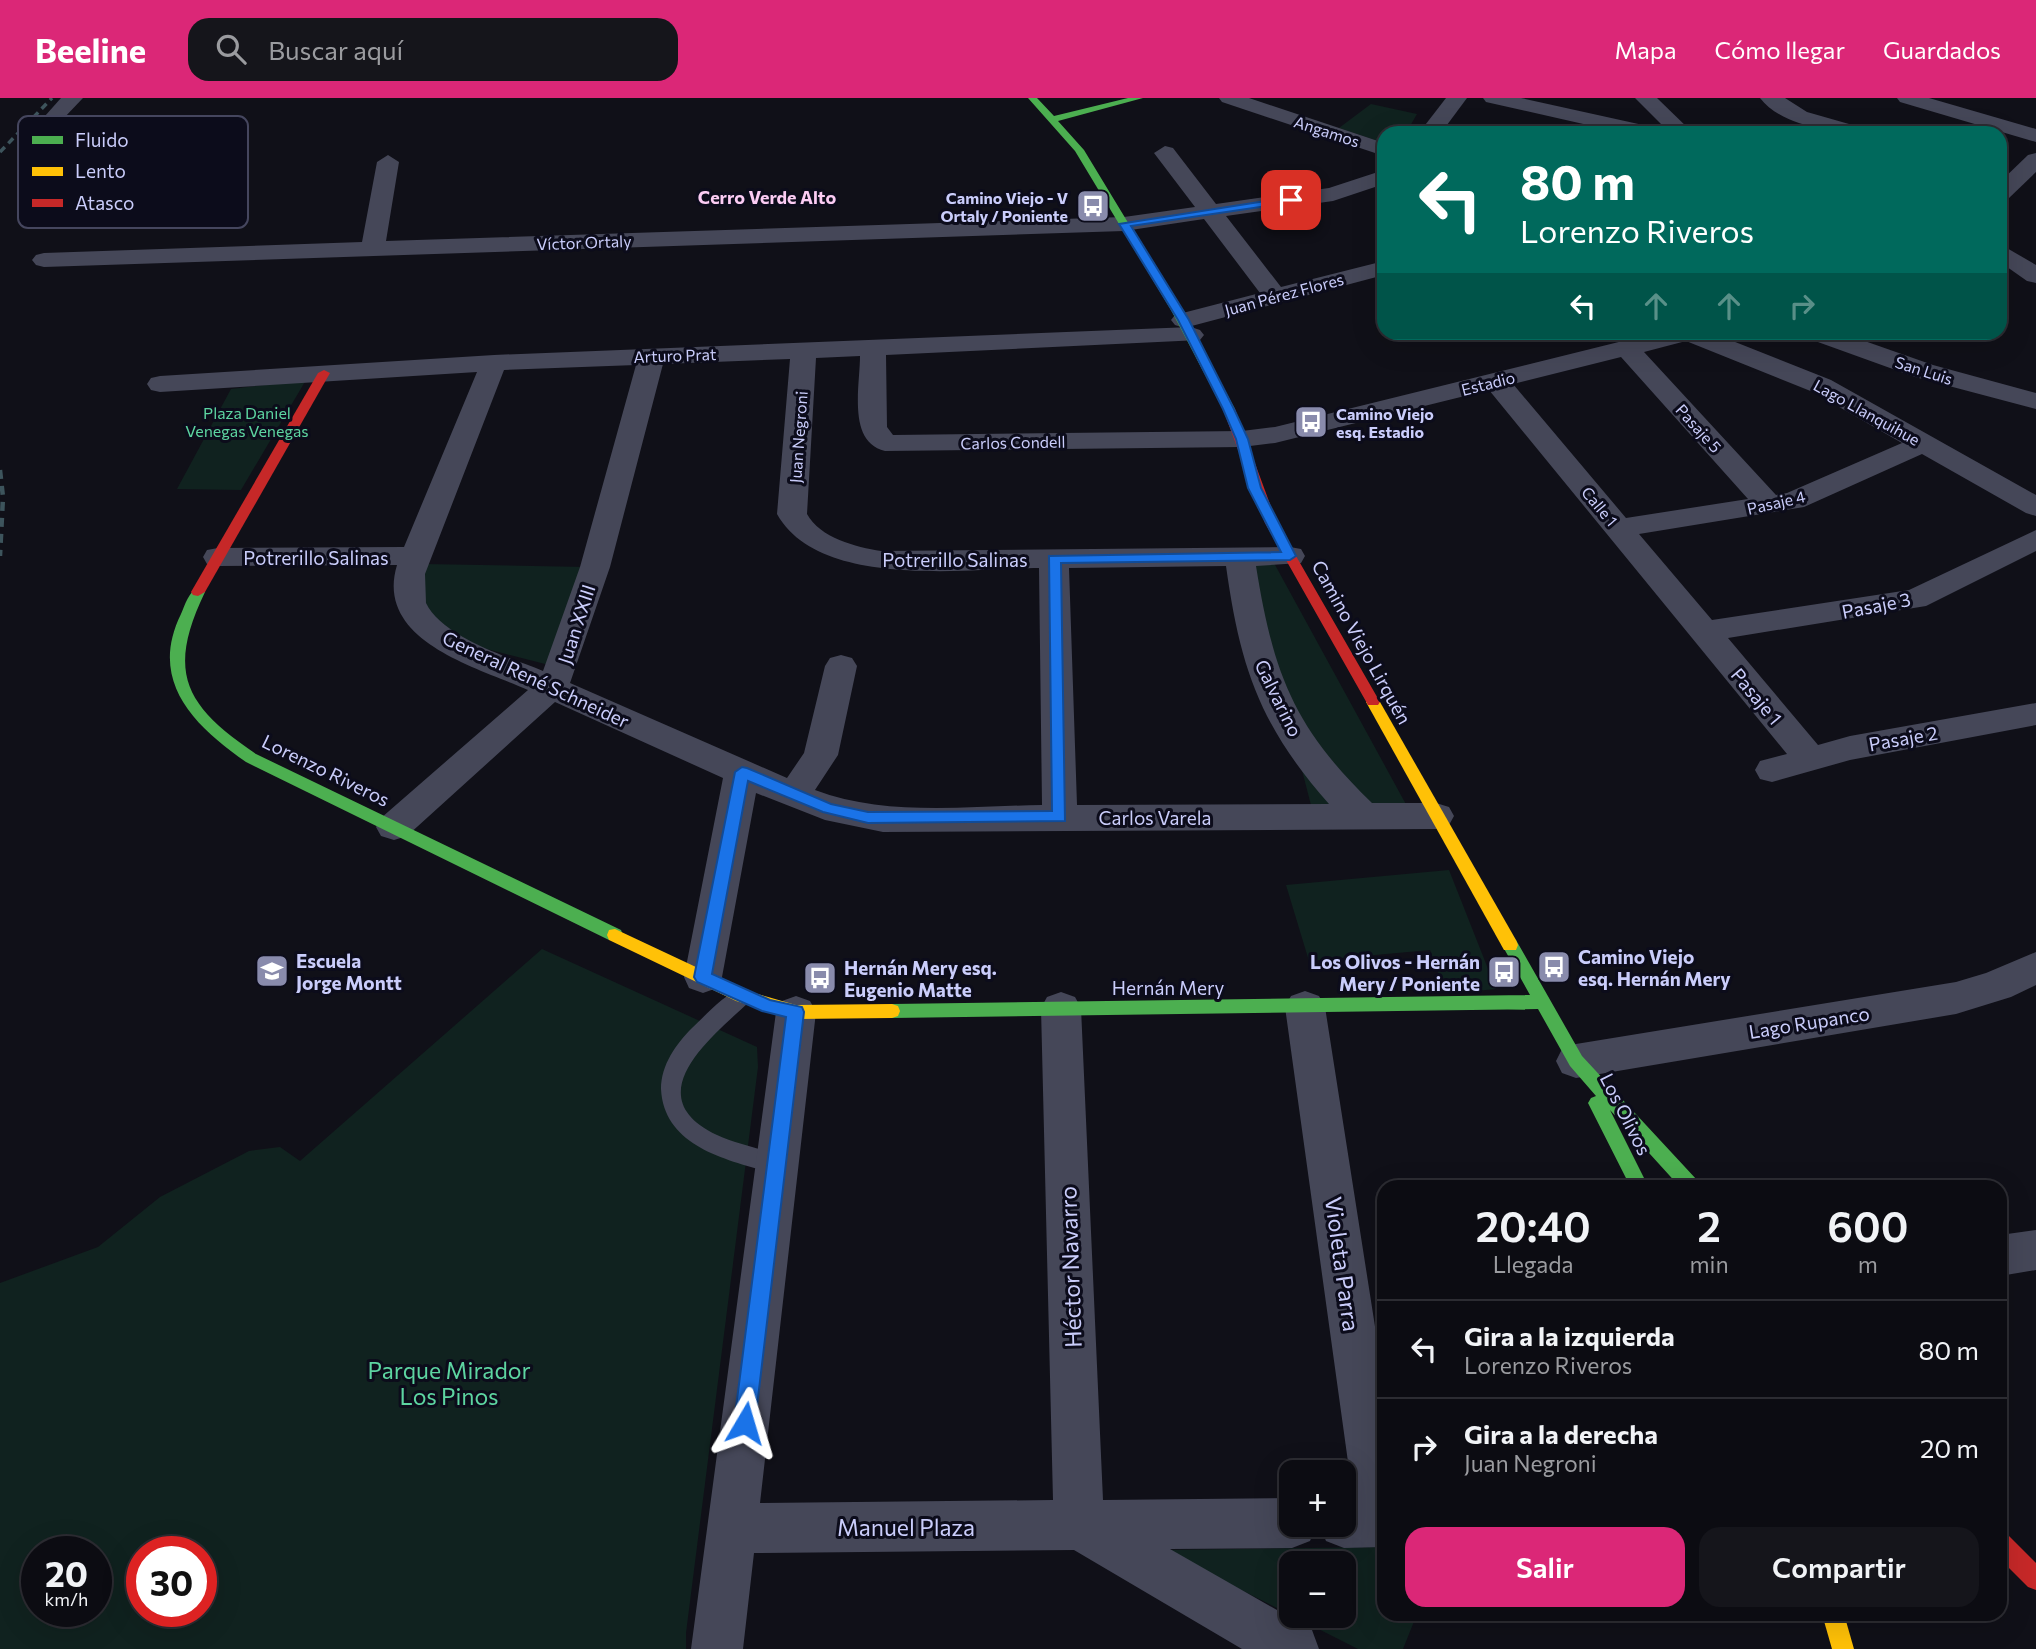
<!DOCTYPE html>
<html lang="es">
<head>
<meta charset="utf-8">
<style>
  :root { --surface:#0c0c12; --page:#15151b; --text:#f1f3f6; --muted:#9a9b9f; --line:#2c2c32; --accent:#db2777 }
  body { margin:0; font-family:Commissioner,sans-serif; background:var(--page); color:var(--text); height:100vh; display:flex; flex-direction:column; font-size:26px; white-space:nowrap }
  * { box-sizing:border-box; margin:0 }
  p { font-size:23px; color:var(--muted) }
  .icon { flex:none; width:38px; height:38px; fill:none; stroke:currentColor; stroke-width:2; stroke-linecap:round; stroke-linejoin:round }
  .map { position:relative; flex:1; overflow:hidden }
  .side { position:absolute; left:1377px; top:1082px; width:630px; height:441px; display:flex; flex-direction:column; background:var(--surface); border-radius:21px; box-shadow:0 7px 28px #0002,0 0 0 2px var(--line) }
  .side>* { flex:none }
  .top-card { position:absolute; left:1377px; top:28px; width:630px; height:214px; border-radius:21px; box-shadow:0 7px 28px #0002,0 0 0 2px var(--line); background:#00695c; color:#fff; overflow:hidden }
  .controls { position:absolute; left:1279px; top:1362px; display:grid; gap:14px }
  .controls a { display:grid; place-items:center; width:77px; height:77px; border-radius:14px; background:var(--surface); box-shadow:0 7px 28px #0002,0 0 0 2px var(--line); font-size:35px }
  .speed { position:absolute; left:21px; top:1438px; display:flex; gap:14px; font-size:35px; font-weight:700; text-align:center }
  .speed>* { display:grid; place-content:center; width:91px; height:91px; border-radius:50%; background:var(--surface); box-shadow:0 7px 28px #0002,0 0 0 2px var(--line); line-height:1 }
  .speed small { font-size:18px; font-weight:400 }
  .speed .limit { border:10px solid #d22; background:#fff; color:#111 }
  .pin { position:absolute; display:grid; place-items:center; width:60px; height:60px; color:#fff; margin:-30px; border-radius:14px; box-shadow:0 4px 10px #0006 }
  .me { position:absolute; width:77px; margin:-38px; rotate:7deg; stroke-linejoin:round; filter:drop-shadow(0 0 5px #0008) }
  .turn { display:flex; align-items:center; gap:24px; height:147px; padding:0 28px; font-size:32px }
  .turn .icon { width:91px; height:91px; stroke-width:2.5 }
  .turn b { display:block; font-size:49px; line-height:60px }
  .lanes { display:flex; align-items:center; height:66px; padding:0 28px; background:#0003; justify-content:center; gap:35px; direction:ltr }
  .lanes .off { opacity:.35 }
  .eta { display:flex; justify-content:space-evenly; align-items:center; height:119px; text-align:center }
  .eta b { font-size:42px; font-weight:600; line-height:49px }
  .button { display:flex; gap:14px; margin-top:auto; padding:14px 28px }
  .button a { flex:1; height:80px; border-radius:21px; background:var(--accent); color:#fff; font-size:28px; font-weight:600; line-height:80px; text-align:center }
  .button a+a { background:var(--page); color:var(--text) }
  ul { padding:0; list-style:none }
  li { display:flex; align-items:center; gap:21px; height:98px; padding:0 28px; border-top:2px solid var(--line) }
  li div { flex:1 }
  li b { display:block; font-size:26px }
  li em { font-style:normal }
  header { display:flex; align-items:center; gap:42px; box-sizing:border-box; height:98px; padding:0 35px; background:var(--accent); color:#fff }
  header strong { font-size:33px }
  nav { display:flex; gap:38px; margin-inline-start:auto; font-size:24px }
  .search { width:490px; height:63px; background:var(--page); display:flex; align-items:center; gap:18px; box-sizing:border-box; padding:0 24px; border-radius:21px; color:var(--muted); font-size:26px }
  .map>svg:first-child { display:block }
</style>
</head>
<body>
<header>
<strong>Beeline</strong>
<div class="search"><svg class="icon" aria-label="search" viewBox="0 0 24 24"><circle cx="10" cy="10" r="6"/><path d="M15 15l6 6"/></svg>Buscar aquí</div>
<nav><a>Mapa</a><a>Cómo llegar</a><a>Guardados</a></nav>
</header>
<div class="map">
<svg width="2036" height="1551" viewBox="0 0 2036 1551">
  <rect width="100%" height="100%" fill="#101018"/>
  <g fill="#10221f" fill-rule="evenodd">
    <polygon points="1371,6 1417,16 1406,35 1384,35 1384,45 1339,30"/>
    <polygon points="306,282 241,392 177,391 231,291"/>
    <polygon points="1274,465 1408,710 1311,707 1249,467"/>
    <polygon points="423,466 585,469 553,568 459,544 420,513"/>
    <polygon points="1449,772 1496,891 1446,896 1430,852 1309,863 1286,787"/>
    <path d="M542,851L757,949L758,969L686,1535V1551H0V1185L98,1149L160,1099L249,1053L280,1049L300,1063ZM37,1454H96V1514H37ZM142,1454H201V1514H142Z"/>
    <path d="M1384,1449V1516H1417L1403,1551H1358L1162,1452ZM1292,1465H1344V1517H1292Z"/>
  </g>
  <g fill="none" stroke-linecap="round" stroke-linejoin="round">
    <path fill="#454758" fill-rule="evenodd" d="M742,890L749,892L752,898L749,904C713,938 635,998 717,1037C739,1047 763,1051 785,1059L788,1066L785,1073L777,1076C730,1063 664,1050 661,991C661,967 676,946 692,930C706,917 724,896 742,890Z"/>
    <g fill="#454758" fill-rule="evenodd">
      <polygon points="61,0 83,0 62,22 48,22 45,18"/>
      <polygon points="1219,0 1249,0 1384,45 1384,58 1222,4"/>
      <polygon points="1446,0 1467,0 1441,35 1419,35"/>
      <polygon points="1483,0 1521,0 1652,29 1663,35 1623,35 1486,4"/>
      <polygon points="1635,0 1657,0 1693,35 1670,35"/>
      <path d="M1760,0H1785L1807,14L1863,30L1866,35C1834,35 1781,28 1760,0Z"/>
      <polygon points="1897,0 1929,0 2036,31 2036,44 1900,4"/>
      <polygon points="1165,48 1173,50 1216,106 1329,90 1384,72 1384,86 1333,103 1226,118 1281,189 1384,163 1384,177 1184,230 1175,227 1171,222 1175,217 1260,195 1204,121 1124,133 44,169 36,167 32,162 36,157 44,155 362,144 377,64 388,57 399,64 386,143 1124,119 1195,109 1154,55"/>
      <polygon points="2036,55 2036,74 2008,101 2000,103 2000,84 2028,57"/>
      <polygon points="2000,146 2036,167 2036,185 2027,183 2000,164"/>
      <path d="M1191,229L1200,232L1204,237L1200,242L886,257L887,329L893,337L1242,333L1275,329L1659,234H1710L1831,282L2036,397V418L2026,415L1922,356L1804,409L1639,436L1712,522L1909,492L2036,432V453L1926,508L1728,540L1818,647L1850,638L2036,605V627L1850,662L1772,684L1760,681L1755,672L1760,663L1787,656L1489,292L1275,345L1242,349L885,353C847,344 860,288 860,258L816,260L807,416C820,440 856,449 881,453L1290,449L1301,451L1305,458L1301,465L1256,468C1273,574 1293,629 1372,705H1436L1449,709L1454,718L1449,727L1436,731L883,734L825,722L756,695L722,879L717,890L703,895L689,890L684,879L723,680L555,604L407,738L394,742L381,738L376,729L381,720L528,592C476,569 374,543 397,467L218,468L207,466L203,459L207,452L218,450L404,449L477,274L160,294L151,292L147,286L151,280L160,278L494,257ZM1686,243L1813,294L1902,345L1787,395L1776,397L1644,254ZM1621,259L1748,401L1626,420L1513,286ZM790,261L777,416C819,491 965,471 1039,470L1042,707C968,708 886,719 815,692L838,657L857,568L852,560L841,557L830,560L825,568L804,655L787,680L570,585L610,469L663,266ZM636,267L580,469L543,573C509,559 443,540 426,505L425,476L504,272ZM1226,468C1240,569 1260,628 1329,706L1077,707L1069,470Z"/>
      <polygon points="1801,234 1839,234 1933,267 2036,295 2036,311 1915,279 1804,239"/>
      <polygon points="2036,854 2036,887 2011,899 1956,916 1576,980 1562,975 1556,963 1562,951 1576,946 1956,884 1986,875"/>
      <polygon points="1305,893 1319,898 1325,909 1384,1286 1384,1449 1344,1450 1326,1443 1319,1426 1344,1426 1344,1400 1353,1400 1285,909 1291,898"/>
      <polygon points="1061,894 1075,899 1081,910 1103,1402 1292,1400 1292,1426 1317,1426 1310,1443 1292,1450 1170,1451 1312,1532 1319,1551 1242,1551 1074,1452 754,1455 743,1551 691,1551 776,914 782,903 796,898 810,903 816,914 760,1405 1053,1402 1041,910 1047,899"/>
      <polygon points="2036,1132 2036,1172 2000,1178 2000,1137"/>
    </g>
    <g fill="#4caf50" fill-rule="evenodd">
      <polygon points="1028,0 1037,0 1054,18 1128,0 1143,0 1058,23 1084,52 1181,212 1235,311 1233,313 1225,313 1223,311 1171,212 1075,53"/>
      <path d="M198,490L205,494C166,575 185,608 256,656L621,832L623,837L621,842H609L246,664C194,628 148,583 181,516C185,507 189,493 198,490Z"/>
      <polygon points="1510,841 1516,842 1582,958 1697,1082 1699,1088 1679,1088 1610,1012 1648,1088 1630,1088 1588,1005 1591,1000 1596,998 1570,968 1538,911 892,920 886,918 884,913 886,908 892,906 1530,897 1502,847 1504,842"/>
    </g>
    <g fill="#ffc107" fill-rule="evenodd">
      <polygon points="1373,599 1380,604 1516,842 1518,847 1516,852 1504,852 1366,604"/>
      <polygon points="615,831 747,893 796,907 892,906 898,908 900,913 898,918 892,920 796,921 736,903 609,842 607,837 609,832"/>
      <polygon points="1822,1516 1844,1516 1854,1551 1832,1551"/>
    </g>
    <g fill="#c62828" fill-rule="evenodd">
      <polygon points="324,272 330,275 205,494 198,498 193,497 191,494 318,275"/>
      <polygon points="1229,308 1235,311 1277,425 1380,604 1378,607 1368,607 1265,425 1223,311"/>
      <polygon points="2000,1434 2008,1437 2036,1465 2036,1492 2028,1489 2000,1461"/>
    </g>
    <polyline stroke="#3d545c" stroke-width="3.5" stroke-dasharray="7 5" stroke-linecap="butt" points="0,54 52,0"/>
    <polyline stroke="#3d545c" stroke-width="4.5" stroke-dasharray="9 7" stroke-linecap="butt" points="0,372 3,399 0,458"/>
  </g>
  <polygon fill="#1a73e8" stroke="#114b97" stroke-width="2" points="1291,99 1294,104 1131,128 1189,222 1234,311 1248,341 1261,390 1296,458 1290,462 1061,465 1065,723 868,725 823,714 748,683 712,876 770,902 802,909 804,914 755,1325 752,1332 745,1335 737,1332 734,1325 786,919 762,913 697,884 694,879 735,674 742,669 747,670 831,706 868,714 1052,713 1049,458 1281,454 1248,390 1236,341 1223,311 1178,222 1119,126"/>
  <defs>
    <symbol id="bus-square" viewBox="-11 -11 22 22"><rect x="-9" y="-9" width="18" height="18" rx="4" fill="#898bac" stroke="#0c0c1b"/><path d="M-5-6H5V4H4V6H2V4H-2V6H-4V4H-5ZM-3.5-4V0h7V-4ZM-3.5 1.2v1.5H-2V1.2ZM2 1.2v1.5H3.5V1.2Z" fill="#fff"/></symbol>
    <symbol id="school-square" viewBox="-11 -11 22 22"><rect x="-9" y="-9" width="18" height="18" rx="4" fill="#898bac" stroke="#0c0c1b"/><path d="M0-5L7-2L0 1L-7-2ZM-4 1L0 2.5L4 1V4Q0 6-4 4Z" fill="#fff"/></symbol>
  </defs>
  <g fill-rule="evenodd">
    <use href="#bus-square" x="1074" y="89" width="38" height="38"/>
    <use href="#bus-square" x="1292" y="305" width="38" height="38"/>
    <use href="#bus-square" x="1535" y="850" width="38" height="38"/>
    <use href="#school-square" x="253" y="854" width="38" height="38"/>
    <use href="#bus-square" x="1485" y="855" width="38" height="38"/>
    <use href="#bus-square" x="801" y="861" width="38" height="38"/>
  </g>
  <g text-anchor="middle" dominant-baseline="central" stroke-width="6" stroke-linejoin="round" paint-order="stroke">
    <g font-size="16" fill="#cacdfb" stroke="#0c0c1b">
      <text transform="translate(1327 33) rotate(18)">Angamos</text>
      <text transform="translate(584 144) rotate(-2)">Víctor Ortaly</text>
      <text transform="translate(1284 196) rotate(-15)">Juan Pérez Flores</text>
      <text transform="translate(675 257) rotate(-2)">Arturo Prat</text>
      <text transform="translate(1924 272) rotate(18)">San Luis</text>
      <text transform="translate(1488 285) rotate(-14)">Estadio</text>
      <text transform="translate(1867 314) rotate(29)">Lago Llanquihue</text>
      <text transform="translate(1699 330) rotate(48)">Pasaje 5</text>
      <text transform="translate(798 339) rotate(-86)">Juan Negroni</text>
      <text transform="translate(1013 344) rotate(-1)">Carlos Condell</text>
      <text transform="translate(1776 404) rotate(-13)">Pasaje 4</text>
      <text transform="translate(1600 408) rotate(50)">Calle 1</text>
    </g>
    <g font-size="16" font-weight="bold" fill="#cacdfb" stroke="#0c0c1b" text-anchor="end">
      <text x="1068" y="99">Camino Viejo - V<tspan x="1068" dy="18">Ortaly / Poniente</tspan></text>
      <text x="1336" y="315" text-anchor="start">Camino Viejo<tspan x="1336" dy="18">esq. Estadio</tspan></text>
    </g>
    <g font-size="16" fill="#5dd5a1" stroke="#0c0c1b">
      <text x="247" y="314">Plaza Daniel<tspan x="247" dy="18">Venegas Venegas</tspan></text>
    </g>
    <g font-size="18" font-weight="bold" fill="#fbccf3" stroke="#0c0c1b">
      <text x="767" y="99">Cerro Verde Alto</text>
    </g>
    <g font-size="19" fill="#cacdfb" stroke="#0c0c1b">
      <text x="316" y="459">Potrerillo Salinas</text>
      <text x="955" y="461">Potrerillo Salinas</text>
      <text transform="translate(1876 507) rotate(-11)">Pasaje 3</text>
      <text transform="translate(576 526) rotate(-72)">Juan XXIII</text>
      <text transform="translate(1362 544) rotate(61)">Camino Viejo Lirquén</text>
      <text transform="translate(536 581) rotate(25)">General René Schneider</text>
      <text transform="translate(1757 598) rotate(50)">Pasaje 1</text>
      <text transform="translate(1279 600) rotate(64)">Galvarino</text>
      <text transform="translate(1903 640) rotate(-10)">Pasaje 2</text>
      <text transform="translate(326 672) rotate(26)">Lorenzo Riveros</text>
      <text x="1155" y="719">Carlos Varela</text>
      <text x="1168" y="889">Hernán Mery</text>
      <text transform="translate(1809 924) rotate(-9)">Lago Rupanco</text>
      <text transform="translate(1626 1016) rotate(63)">Los Olivos</text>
    </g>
    <g font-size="19" font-weight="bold" fill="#cacdfb" stroke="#0c0c1b" text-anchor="start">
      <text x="1578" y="858">Camino Viejo<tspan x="1578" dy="22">esq. Hernán Mery</tspan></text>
      <text x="296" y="862">Escuela<tspan x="296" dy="22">Jorge Montt</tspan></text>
      <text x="1480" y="863" text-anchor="end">Los Olivos - Hernán<tspan x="1480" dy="22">Mery / Poniente</tspan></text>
      <text x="844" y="869">Hernán Mery esq.<tspan x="844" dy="22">Eugenio Matte</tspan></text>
    </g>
    <g font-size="23" fill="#cacdfb" stroke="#0c0c1b">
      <text transform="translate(1343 1166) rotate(82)">Violeta Parra</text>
      <text transform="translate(1070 1169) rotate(-92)">Héctor Navarro</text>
      <text x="906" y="1429">Manuel Plaza</text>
    </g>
    <g font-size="23" fill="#5dd5a1" stroke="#0c0c1b">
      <text x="449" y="1272">Parque Mirador<tspan x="449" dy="26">Los Pinos</tspan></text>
    </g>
  </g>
  <rect x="18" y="18" width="230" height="112" rx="10" fill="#0c0c1b" stroke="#45465e" stroke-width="2"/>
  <rect x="32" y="38" width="31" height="8" fill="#4caf50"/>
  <rect x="32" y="69" width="31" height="9" fill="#ffc107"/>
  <rect x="32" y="101" width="31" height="8" fill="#c62828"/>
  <g font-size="19" fill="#cacdfb">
    <text x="75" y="49">Fluido</text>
    <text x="75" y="80">Lento</text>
    <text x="75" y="112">Atasco</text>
  </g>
</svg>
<div class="controls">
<a>+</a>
<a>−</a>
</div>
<div class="speed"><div>20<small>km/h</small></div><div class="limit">30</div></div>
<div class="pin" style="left:1291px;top:102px;background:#d93025"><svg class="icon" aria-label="arrive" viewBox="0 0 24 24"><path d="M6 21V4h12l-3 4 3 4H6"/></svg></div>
<svg class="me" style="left:745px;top:1325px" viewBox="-20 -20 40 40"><path d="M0-17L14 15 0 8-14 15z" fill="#1a73e8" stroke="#fff" stroke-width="4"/></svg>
<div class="top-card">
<div class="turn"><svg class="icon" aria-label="left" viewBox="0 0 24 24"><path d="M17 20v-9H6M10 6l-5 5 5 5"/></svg><div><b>80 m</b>Lorenzo Riveros</div></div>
<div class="lanes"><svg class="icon" aria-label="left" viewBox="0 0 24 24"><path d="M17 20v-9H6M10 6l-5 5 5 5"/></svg><svg class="icon off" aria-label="ahead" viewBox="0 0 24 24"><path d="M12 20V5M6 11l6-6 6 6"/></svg><svg class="icon off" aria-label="ahead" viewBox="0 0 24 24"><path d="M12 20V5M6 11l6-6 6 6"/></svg><svg class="icon off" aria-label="right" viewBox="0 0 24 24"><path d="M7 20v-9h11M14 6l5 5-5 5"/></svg></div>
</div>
<section class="side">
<div class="eta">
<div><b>20:40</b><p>Llegada</p></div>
<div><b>2</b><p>min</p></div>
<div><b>600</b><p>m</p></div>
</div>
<ul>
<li><svg class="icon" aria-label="left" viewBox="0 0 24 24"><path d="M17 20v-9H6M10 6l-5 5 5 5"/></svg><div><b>Gira a la izquierda</b><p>Lorenzo Riveros</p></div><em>80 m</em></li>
<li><svg class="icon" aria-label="right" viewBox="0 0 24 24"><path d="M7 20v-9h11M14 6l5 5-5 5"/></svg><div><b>Gira a la derecha</b><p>Juan Negroni</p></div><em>20 m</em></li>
</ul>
<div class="button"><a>Salir</a><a>Compartir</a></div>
</section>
</div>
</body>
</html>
